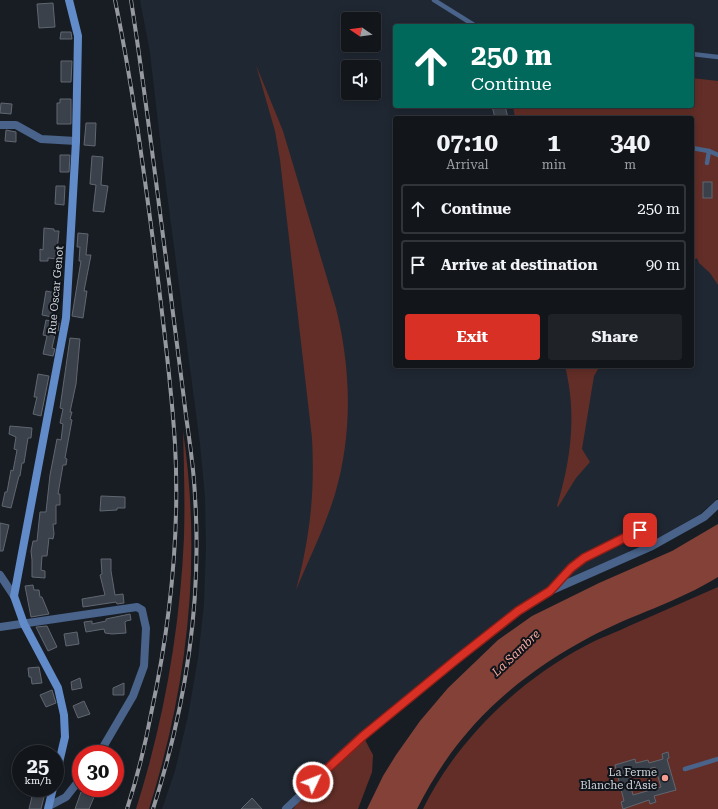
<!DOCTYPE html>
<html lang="en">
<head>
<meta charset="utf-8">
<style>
  :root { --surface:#12161b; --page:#1f2328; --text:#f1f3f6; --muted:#9c9fa3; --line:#31353a; --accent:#d93025 }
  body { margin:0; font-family:"Roboto Serif",serif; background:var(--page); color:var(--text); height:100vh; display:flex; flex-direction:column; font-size:15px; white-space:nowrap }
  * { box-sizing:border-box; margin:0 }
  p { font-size:13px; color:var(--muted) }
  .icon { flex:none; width:22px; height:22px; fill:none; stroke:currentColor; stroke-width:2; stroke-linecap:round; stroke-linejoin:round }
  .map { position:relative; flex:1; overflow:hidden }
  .panel { position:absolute; left:393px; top:116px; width:301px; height:252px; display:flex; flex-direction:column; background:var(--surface); border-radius:4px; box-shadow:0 2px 10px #0003,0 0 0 1px var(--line) }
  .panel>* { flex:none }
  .top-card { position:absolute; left:393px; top:24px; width:301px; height:84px; border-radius:4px; box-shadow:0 2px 10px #0003,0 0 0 1px var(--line); background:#00695c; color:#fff; overflow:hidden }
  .needle { width:26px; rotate:283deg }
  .fabs { position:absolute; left:341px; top:12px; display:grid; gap:8px }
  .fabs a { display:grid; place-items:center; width:40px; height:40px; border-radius:4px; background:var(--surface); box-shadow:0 2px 10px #0003,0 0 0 1px var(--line); font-size:20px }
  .speed { position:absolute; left:12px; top:745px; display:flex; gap:8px; font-size:20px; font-weight:700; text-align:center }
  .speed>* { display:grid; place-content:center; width:52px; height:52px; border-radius:50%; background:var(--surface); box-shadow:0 2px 10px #0003,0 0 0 1px var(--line); line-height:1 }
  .speed small { font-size:10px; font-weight:400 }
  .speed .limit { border:6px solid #d22; background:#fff; color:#111 }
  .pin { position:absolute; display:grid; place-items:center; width:34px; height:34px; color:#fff; margin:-17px; border-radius:8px; box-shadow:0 2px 6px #0006 }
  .me { position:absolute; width:44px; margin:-22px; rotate:47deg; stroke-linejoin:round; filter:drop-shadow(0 0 3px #0008) }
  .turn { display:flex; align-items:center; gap:14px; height:84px; padding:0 12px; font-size:18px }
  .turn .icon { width:52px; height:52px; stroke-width:2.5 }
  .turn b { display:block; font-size:28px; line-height:34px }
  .eta { display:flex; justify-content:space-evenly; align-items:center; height:68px; text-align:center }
  .eta b { font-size:24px; font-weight:700; line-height:28px }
  .cta { display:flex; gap:8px; margin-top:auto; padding:8px 12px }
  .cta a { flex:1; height:46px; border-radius:4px; background:var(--accent); color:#fff; font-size:16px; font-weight:700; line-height:46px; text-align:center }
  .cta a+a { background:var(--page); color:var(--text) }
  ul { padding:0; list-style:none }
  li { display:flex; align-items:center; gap:12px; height:50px; margin:0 8px 6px; padding:0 4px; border:2px solid var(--line); border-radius:4px }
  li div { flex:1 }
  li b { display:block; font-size:15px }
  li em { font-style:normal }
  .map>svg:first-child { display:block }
</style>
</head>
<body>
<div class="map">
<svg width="718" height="809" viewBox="0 0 718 809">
  <rect width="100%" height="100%" fill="#181d24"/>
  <path fill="#1f2732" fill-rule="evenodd" d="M140,0H718V498L699,515L651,542L544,591L478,637L360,734L281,809H162L175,771L188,716L198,658L204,604L206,546L205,497L200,444L161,148L150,53ZM348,19H374V45H348ZM395,26H692V106H395ZM348,67H374V93H348ZM395,118H692V366H395Z"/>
  <g fill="#632e27">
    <path d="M256,65L283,131L336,308C351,369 353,433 335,494C325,527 309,559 296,590C310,537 315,493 312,438L280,160L275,131Z"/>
    <polygon points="692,78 718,81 718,285 710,273 699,263 697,258 692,261 692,118 515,118 513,106 692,106"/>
    <path d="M565,366H600L594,376L582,449L590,462L576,478L558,507L557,506C571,460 577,414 565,366Z"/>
    <path d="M183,431C202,560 188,684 149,809H136C164,721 180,629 184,537C185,502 184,466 183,431Z"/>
    <path d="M718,587V809H423C457,740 517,682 585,646C599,638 615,633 629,626C659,613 688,600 718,587Z"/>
    <polygon points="363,736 373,755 372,772 358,809 293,809 313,782"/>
  </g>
  <path fill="#844137" d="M718,524V577C678,602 631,615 590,637C513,678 456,731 417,809H367L383,776L396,755L420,721L448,688L498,640L532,616L599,583L672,551Z"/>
  <g fill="#3b414a" stroke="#616770" fill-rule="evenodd">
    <polygon points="53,3 55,27 39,28 37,4"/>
    <polygon points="61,32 71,32 72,39 60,39"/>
    <polygon points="61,61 72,61 71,82 61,82"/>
    <polygon points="60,99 71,99 71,124 57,124 57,103 60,103"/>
    <polygon points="1,103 12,104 11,114 0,113"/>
    <polygon points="492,106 505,106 508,118 495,118"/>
    <polygon points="86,123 96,123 95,146 84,145"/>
    <polygon points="6,130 16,132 16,142 5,141"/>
    <polygon points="60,155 70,155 69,172 60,172"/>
    <polygon points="92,156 103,157 101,185 108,186 104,212 93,211 96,185 90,184"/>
    <rect x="703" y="182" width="9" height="16"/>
    <polygon points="56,186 65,186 64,205 55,204"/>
    <polygon points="44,228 54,229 54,231 59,231 57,251 59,252 58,259 48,258 48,261 40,261 40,249 43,250"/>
    <polygon points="78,233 88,234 86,255 91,255 84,291 87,291 83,318 72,316 81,261 79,261 80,247 77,247"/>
    <polygon points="46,291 56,293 52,317 42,315"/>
    <polygon points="46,320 59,323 58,331 56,330 52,348 55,349 53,356 43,354 47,336 43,335"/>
    <polygon points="70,338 80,339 76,384 70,412 72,412 70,419 72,420 65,458 67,459 66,465 63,465 58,494 60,494 60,505 56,505 56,524 53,524 54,534 53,539 49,538 47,556 42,556 41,570 45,571 45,578 32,577 32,560 31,551 33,541 37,541 40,512 46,512 50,475 57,439 61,440 63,424 60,423 63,409 60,408"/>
    <polygon points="38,374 49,376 41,416 33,414 37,397 34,397"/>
    <polygon points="10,426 32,428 31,438 28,438 24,463 22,463 20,476 19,476 11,508 2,506 5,492 7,492 11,470 13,471 17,450 14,449 16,437 9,434"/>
    <polygon points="101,496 125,497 125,508 117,508 117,510 100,511"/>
    <polygon points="0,523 9,525 3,551 0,551"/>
    <polygon points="101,559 111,559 111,571 115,595 123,594 124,603 117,604 116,602 83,607 82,599 105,595 100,575 102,574"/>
    <polygon points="33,585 34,590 39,590 40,597 42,597 49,614 31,617 25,586"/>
    <polygon points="130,614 131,620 126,621 125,622 126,633 112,634 105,633 104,629 86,632 84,622 92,621 92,624 106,621 106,619"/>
    <polygon points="47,626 57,647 48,651 36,627"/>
    <polygon points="77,632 79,644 66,646 64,634"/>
    <polygon points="39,667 42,683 32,684 31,677 29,677 28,668"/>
    <polygon points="80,678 82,688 72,690 71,682"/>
    <polygon points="124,683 124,695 113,695 113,688"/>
    <polygon points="52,690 56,703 46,707 40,695"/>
    <polygon points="84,701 90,714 78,718 73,706"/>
    <path d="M668,752L669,758L667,759L676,790L654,796L656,802L650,804L649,800L623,809L621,802L624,801L615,765L635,759L636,763L648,760L649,763L663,759L662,754ZM655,767L661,787L633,795L628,775Z"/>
    <polygon points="34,788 46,789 41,809 29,809"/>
    <polygon points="81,792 94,797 89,809 75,809"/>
    <polygon points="252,798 262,809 241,809"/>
  </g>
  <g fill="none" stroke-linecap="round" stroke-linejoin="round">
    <g stroke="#49638a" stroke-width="4.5">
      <polyline points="434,0 474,25 478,26"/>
      <polyline points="692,54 718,57"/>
      <polyline points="692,148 709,151 718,155"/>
      <polyline points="707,163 709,151"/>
      <polyline points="553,588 571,567 584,558 640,530"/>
      <polyline points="685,769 718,759"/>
    </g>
    <g stroke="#49638a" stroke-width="8">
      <polyline points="0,125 16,125 41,139 76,141"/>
      <polyline points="0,575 14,596"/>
      <polyline points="0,627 137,607 142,610 146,628 144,666 133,696 99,754"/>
      <polyline points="49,806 66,797 81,778"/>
      <polyline points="286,809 363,736 480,641 518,611 550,591 652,546 704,517 718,504"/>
    </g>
    <g stroke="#628bc9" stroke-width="8">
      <polyline points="55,780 65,737 64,715 58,688 24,624 14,596 66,318 76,141 78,36 69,0"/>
      <polyline points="48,809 53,788"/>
    </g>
    <defs>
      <g id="rail">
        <path d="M115,0C132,82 143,165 154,248C162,313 171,378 175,444C180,534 170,626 151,714C145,746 137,778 127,809"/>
        <path d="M131,0C146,96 157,193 170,289C175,331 181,373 186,416C190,443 194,470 195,497C202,603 185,709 153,809"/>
      </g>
    </defs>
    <use href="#rail" stroke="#969aa0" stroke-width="4"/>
    <use href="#rail" stroke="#0f141b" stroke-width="2.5" stroke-dasharray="8" stroke-linecap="butt"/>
  </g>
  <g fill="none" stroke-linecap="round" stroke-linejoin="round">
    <defs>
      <polyline id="route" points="313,782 363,736 457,659 518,611 550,591 571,568 584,558 640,530"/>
    </defs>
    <use href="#route" stroke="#8d1f18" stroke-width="10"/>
    <use href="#route" stroke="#d93025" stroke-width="7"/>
  </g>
  <circle fill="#f59d8f" stroke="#0f141b" stroke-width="1.5" cx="665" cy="778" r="4"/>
  <g text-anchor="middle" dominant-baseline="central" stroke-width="4" stroke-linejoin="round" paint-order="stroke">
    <g font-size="11" fill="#d2d6db" stroke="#0f141b">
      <text transform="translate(56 290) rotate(-85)">Rue Oscar Genot</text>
    </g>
    <g font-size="11" fill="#d2d6db" stroke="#0f141b" text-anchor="end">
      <text x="657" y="772">La Ferme<tspan x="657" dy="13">Blanche d'Asie</tspan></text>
    </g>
    <g font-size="12" font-style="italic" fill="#faa89b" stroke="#0f141b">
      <text transform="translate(516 653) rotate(-44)">La Sambre</text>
    </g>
  </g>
</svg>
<div class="fabs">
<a><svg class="needle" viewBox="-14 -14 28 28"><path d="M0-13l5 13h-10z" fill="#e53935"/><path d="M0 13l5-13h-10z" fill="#9c9fa3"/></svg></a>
<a><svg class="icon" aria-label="sound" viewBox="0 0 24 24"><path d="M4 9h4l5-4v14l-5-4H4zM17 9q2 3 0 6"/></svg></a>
</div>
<div class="speed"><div>25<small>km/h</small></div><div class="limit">30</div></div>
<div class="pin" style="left:640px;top:530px;background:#d93025"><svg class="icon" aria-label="arrive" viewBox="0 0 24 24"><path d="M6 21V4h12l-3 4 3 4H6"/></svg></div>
<svg class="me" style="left:313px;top:782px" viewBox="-20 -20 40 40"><circle r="17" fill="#d93025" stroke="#fff" stroke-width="3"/><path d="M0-11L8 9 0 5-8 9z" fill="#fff"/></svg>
<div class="top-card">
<div class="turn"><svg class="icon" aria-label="ahead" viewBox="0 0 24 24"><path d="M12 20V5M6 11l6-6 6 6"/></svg><div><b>250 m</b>Continue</div></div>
</div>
<section class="panel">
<div class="eta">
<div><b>07:10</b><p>Arrival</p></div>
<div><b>1</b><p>min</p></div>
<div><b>340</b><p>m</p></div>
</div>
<ul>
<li><svg class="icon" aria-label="ahead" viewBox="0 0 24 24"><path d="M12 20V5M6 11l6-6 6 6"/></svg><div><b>Continue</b></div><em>250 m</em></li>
<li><svg class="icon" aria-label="arrive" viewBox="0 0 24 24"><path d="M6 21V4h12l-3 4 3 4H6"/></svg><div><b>Arrive at destination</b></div><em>90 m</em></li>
</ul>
<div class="cta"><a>Exit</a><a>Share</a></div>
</section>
</div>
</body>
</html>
